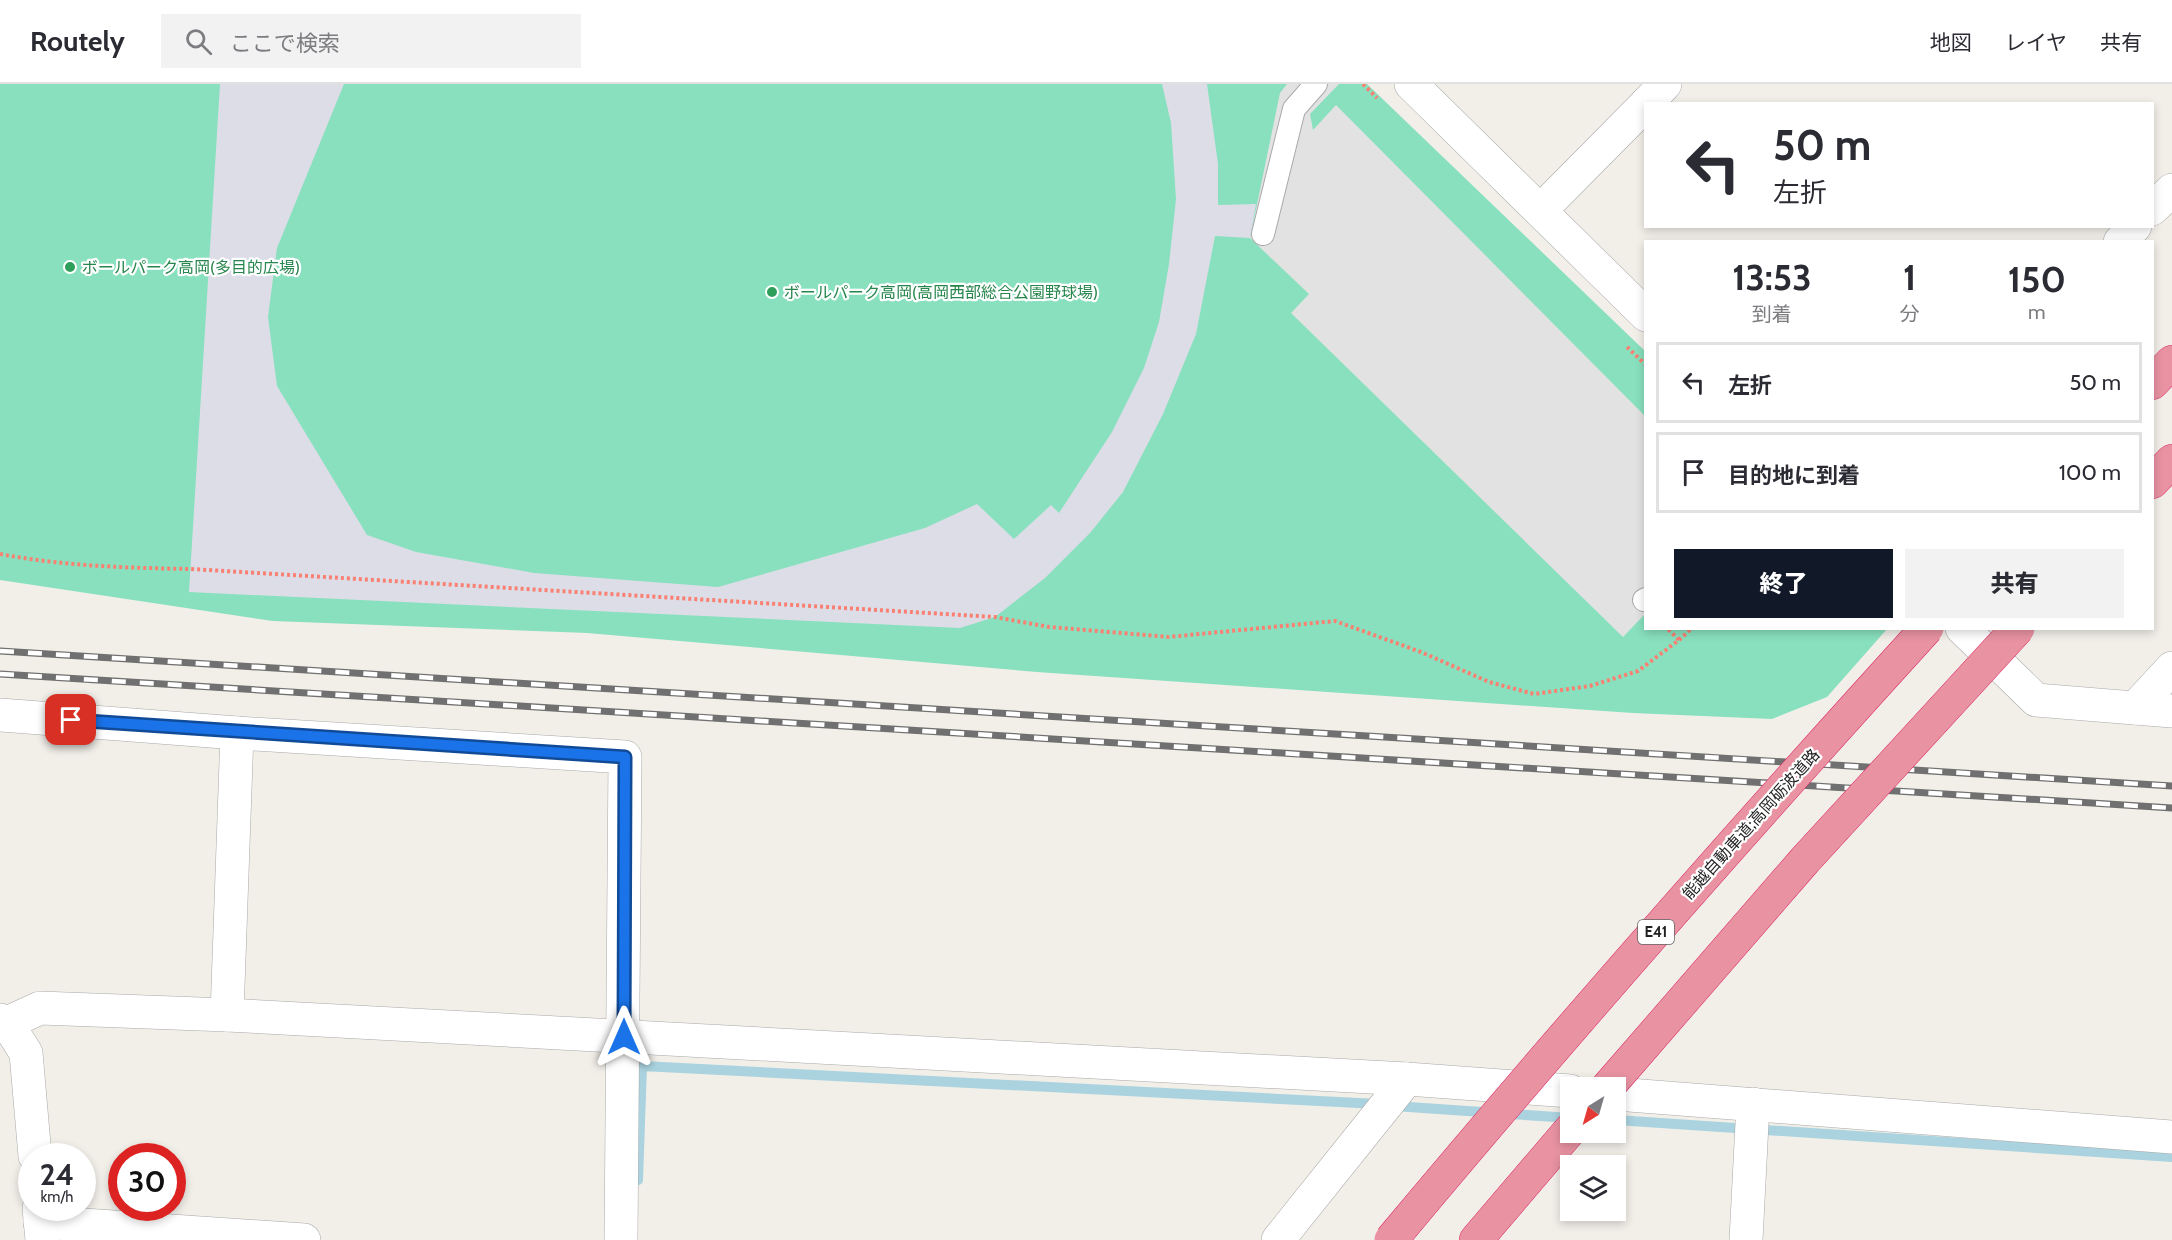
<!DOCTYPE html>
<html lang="ja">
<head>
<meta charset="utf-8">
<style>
  :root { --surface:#fff; --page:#f2f2f3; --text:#2b2b33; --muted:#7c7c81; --line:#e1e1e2; --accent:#111827 }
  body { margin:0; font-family:Cabin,"Noto Sans JP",sans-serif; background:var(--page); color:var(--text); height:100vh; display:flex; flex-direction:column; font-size:22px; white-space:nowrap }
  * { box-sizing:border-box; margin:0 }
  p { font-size:20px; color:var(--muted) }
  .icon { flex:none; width:33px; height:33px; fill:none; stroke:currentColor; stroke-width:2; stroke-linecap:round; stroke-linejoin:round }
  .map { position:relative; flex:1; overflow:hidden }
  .details { position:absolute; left:1644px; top:156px; width:510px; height:390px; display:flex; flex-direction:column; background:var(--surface); border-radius:0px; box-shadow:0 3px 9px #0003 }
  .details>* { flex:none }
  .banner { position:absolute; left:1644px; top:18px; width:510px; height:126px; border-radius:0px; box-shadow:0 3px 9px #0003; background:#fff; color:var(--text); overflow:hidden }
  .needle { width:39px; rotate:217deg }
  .controls { position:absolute; left:1560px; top:993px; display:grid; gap:12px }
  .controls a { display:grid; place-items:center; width:66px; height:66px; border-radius:0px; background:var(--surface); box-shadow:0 3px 9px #0003; font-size:30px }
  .speed { position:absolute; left:18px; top:1059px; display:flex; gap:12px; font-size:30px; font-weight:700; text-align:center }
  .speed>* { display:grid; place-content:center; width:78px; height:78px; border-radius:50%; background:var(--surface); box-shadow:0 3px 9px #0003; line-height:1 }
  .speed small { font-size:15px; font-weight:400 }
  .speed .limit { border:9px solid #d22; background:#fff; color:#111 }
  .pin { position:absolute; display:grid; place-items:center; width:51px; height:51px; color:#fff; margin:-26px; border-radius:12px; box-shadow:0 3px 9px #0006 }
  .me { position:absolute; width:66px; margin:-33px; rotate:0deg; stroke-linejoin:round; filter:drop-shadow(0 0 4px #0008) }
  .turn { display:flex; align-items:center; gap:21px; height:126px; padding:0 30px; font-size:27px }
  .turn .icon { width:78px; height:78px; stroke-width:2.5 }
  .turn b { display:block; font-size:42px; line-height:51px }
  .eta { display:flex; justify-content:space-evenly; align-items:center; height:102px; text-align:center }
  .eta b { font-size:36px; font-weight:800; line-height:42px }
  .action { display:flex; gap:12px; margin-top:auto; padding:12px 30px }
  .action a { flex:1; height:69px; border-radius:0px; background:var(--accent); color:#fff; font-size:24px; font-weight:800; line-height:69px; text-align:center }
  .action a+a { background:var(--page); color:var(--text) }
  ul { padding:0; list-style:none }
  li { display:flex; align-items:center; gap:18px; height:81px; margin:0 12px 9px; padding:0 18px; border:3px solid var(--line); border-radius:0px }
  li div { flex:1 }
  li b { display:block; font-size:22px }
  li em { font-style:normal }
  header { display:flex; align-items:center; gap:36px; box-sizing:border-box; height:84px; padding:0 30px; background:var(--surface); border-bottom:2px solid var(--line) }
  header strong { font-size:28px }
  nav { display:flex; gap:33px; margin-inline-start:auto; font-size:21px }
  .search { width:420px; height:54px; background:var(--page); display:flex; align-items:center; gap:15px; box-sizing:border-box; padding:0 21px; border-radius:0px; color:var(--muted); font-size:22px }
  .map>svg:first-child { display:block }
</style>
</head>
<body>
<header>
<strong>Routely</strong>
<div class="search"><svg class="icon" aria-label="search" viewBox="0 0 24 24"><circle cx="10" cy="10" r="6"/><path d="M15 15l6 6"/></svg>ここで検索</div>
<nav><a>地図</a><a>レイヤ</a><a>共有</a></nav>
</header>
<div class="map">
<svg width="2172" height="1156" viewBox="0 0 2172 1156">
  <rect width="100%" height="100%" fill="#f2efe9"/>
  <polygon fill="#88e0be" points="0,0 1367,0 1645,267 1646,544 1887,545 1827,613 1772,635 1633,629 1037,588 587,549 273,537 0,496"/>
  <polygon fill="#e2e2e2" points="1287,0 1339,0 1310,30 1313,46 1336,21 1645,332 1645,530 1623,553 1291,229 1309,210 1250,154 1280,9"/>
  <polygon fill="#dddde8" points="220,0 344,0 277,164 268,233 277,302 367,451 416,468 534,489 718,503 925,444 977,420 1014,455 1051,421 1059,429 1112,348 1144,284 1159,238 1169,180 1176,115 1171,39 1162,0 1207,0 1218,80 1218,121 1256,120 1250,154 1215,152 1196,250 1163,330 1123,408 1090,449 1045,494 995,533 960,544 189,508"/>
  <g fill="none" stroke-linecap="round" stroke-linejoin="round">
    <g stroke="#aad3df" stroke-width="10">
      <polyline points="1394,1022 1570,1034"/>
      <polyline points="1616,1036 2172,1073"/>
      <polyline points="638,1096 642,982 1378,1020"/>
    </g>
    <defs>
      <g id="service">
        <polyline points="1263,150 1294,25 1316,0"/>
        <polyline points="1644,516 1646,515"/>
      </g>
      <g id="minor">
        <polyline points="1411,0 1646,231"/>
        <polyline points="1646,20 1665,0"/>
        <polyline points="2152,125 2172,106"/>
        <polyline points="1541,126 1646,20"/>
        <polyline points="2120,158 2135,142"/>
        <polyline points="1962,544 2036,616 2172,627"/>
        <polyline points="2135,624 2172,584"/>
        <polyline points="0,631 237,649 625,673 621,1156"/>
        <polyline points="227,931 237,649"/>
        <polyline points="7,939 40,924 227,931 1407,995 1570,1007"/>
        <polyline points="1616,1010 2172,1053"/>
        <polyline points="40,1138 304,1156"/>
        <polyline points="1278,1156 1407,995"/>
        <polyline points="1746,1156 1753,1020"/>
      </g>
      <g id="tertiary">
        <polyline points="0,936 7,939 26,969 35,1072"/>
        <polyline points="39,1124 42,1156"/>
      </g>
      <g id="motorway">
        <polyline points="2152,299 2172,278"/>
        <polyline points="2152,398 2172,377"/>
        <polyline points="1476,1156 1570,1046"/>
      </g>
    </defs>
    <use href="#service" stroke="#a9a9a9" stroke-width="24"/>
    <use href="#minor" stroke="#a9a9a9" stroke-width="34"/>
    <use href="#tertiary" stroke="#a9a9a9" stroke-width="34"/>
    <use href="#motorway" stroke="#dc2a67" stroke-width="34"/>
    <g stroke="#fa8072" stroke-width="4" stroke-dasharray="3 3" stroke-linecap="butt">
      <polyline points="1363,0 1377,14"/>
      <polyline points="1627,263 1646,281"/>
      <path d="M0,470C63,482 127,484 191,485L995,533L1049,543L1168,553L1335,537L1421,568L1489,598L1534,610L1590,602L1638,587L1679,556L1667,544"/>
      <polyline points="1679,556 1692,544"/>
    </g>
    <use href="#service" stroke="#fff" stroke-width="22"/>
    <use href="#minor" stroke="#fff" stroke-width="33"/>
    <use href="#tertiary" stroke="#fff" stroke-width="33"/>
    <use href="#motorway" stroke="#e892a2" stroke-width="33"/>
    <defs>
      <g id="rail">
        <polyline points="0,567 2172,702"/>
        <polyline points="0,590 2172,724"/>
      </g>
    </defs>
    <use href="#rail" stroke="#707070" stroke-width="7"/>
    <use href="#rail" stroke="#fff" stroke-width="4.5" stroke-dasharray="14" stroke-linecap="butt"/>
    <defs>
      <g id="motorway-bridge">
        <polyline points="1607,1004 1805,776 2018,544"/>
        <path d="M1391,1156C1565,948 1744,745 1927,544"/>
      </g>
    </defs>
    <use href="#motorway-bridge" stroke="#dc2a67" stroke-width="34" stroke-linecap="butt"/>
    <use href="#motorway-bridge" stroke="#e892a2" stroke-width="33"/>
  </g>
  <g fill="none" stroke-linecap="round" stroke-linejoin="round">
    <defs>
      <polyline id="route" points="71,636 625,673 624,953"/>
    </defs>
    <use href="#route" stroke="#114b97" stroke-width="15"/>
    <use href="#route" stroke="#1a73e8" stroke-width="10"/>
  </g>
  <g fill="#2e9e5b" stroke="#fff" stroke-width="2">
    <circle cx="70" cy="183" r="6"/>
    <circle cx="772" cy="208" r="6"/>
  </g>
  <g text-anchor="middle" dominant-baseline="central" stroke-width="4.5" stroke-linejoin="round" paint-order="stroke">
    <rect fill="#fff" stroke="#646464" stroke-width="1.5" x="1638" y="836" width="36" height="24" rx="4.5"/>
    <g font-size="15" font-weight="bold" fill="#222">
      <text x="1656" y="848">E41</text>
    </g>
    <g font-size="16" fill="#27864d" stroke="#fff" text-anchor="start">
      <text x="82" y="183">ボールパーク高岡(多目的広場)</text>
      <text x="784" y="208">ボールパーク高岡(高岡西部総合公園野球場)</text>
    </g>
    <g font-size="16" fill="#222" stroke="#fff">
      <text transform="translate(1751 740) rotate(-48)">能越自動車道;高岡砺波道路</text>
    </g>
  </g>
</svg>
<div class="controls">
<a><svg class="needle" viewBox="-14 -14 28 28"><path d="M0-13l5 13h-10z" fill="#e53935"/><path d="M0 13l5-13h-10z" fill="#7c7c81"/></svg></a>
<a><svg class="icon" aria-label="layers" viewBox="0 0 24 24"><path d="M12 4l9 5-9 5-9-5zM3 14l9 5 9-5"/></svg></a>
</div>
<div class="speed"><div>24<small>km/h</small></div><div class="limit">30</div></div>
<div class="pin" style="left:71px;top:636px;background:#d93025"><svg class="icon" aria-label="arrive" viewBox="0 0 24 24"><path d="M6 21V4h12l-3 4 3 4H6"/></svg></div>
<svg class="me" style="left:624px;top:953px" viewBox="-20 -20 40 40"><path d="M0-17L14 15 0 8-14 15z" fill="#1a73e8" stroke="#fff" stroke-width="4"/></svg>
<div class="banner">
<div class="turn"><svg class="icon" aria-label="left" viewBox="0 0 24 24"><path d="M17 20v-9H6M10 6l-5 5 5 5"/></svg><div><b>50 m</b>左折</div></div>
</div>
<section class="details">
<div class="eta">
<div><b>13:53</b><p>到着</p></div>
<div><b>1</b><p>分</p></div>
<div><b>150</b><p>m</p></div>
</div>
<ul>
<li><svg class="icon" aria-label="left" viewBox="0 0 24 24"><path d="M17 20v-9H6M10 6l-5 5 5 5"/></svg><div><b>左折</b></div><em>50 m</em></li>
<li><svg class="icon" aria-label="arrive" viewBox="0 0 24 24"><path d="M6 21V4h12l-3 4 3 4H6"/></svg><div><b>目的地に到着</b></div><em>100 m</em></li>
</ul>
<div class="action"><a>終了</a><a>共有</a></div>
</section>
</div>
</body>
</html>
